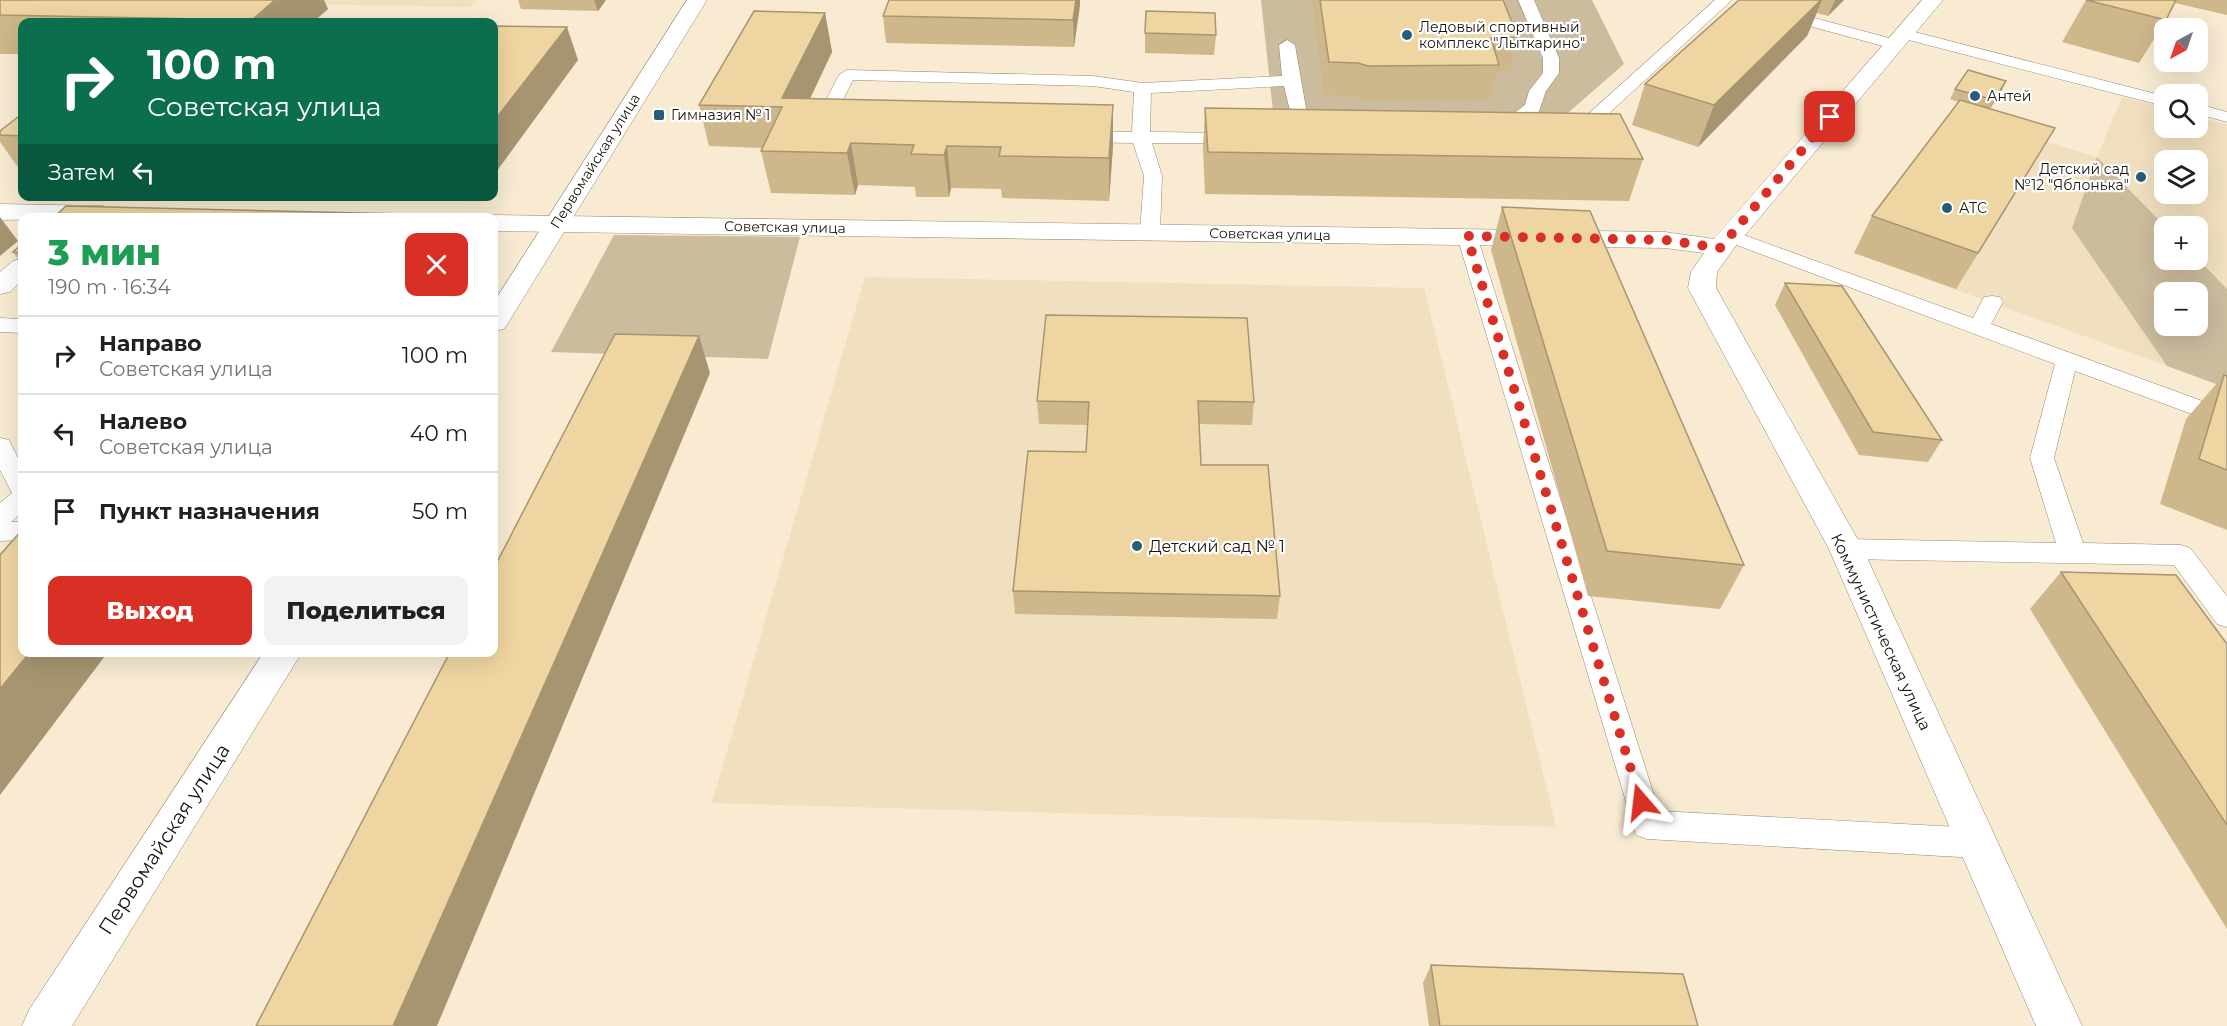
<!DOCTYPE html>
<html lang="ru">
<head>
<meta charset="utf-8">
<style>
  :root { --surface:#fff; --page:#f2f2f2; --text:#202124; --muted:#757577; --line:#e0e0e0; --accent:#d93025 }
  body { margin:0; font-family:Montserrat,sans-serif; background:var(--page); color:var(--text); height:100vh; display:flex; flex-direction:column; font-size:22px; white-space:nowrap }
  * { box-sizing:border-box; margin:0 }
  p { font-size:20px; color:var(--muted) }
  .icon { flex:none; width:33px; height:33px; fill:none; stroke:currentColor; stroke-width:2; stroke-linecap:round; stroke-linejoin:round }
  .map { position:relative; flex:1; overflow:hidden }
  .details { position:absolute; left:18px; top:213px; width:480px; height:444px; display:flex; flex-direction:column; background:var(--surface); border-radius:12px; box-shadow:0 6px 24px #0002 }
  .details>* { flex:none }
  .top-card { position:absolute; left:18px; top:18px; width:480px; height:183px; border-radius:12px; box-shadow:0 6px 24px #0002; background:#0b6e4f; color:#fff; overflow:hidden }
  .needle { width:39px; rotate:220deg }
  .fabs { position:absolute; left:2154px; top:18px; display:grid; gap:12px }
  .fabs a { display:grid; place-items:center; width:54px; height:54px; border-radius:12px; background:var(--surface); box-shadow:0 6px 24px #0002; font-size:30px }
  .pin { position:absolute; display:grid; place-items:center; width:51px; height:51px; color:#fff; margin:-26px; border-radius:12px; box-shadow:0 3px 9px #0006 }
  .me { position:absolute; width:66px; margin:-33px; rotate:343deg; stroke-linejoin:round; filter:drop-shadow(0 0 4px #0008) }
  .turn { display:flex; align-items:center; gap:21px; height:126px; padding:0 30px; font-size:27px }
  .turn .icon { width:78px; height:78px; stroke-width:2.5 }
  .turn b { display:block; font-size:42px; line-height:51px }
  .then { display:flex; align-items:center; height:57px; padding:0 30px; background:#0003; gap:12px; font-size:22px }
  .round { display:grid; place-items:center; flex:none; width:63px; height:63px; border-radius:12px; background:var(--page) }
  .summary { display:flex; align-items:center; justify-content:space-between; height:102px; padding:0 30px }
  h1 { font-size:36px; font-weight:800; line-height:45px; color:#1e9e55 }
  .cta { display:flex; gap:12px; margin-top:auto; padding:12px 30px }
  .cta a { flex:1; height:69px; border-radius:12px; background:var(--accent); color:#fff; font-size:24px; font-weight:800; line-height:69px; text-align:center }
  .cta a+a { background:var(--page); color:var(--text) }
  ul { padding:0; list-style:none }
  li { display:flex; align-items:center; gap:18px; height:78px; padding:0 30px; border-top:2px solid var(--line) }
  li div { flex:1 }
  li b { display:block; font-size:22px }
  li em { font-style:normal }
  .map>svg:first-child { display:block }
</style>
</head>
<body>
<div class="map">
<svg width="2227" height="1026" viewBox="0 0 2227 1026">
  <rect width="100%" height="100%" fill="#f8ebd2"/>
  <g fill="#f0e0c0" fill-rule="evenodd">
    <polygon points="249,0 477,0 470,7 245,3"/>
    <path d="M2122,97L2164,108V128H2198V117L2227,125V289L2198,259V226H2165L2097,157L2072,228L2167,366L1854,253L1955,114L2097,157ZM2164,160H2198V194H2164Z"/>
    <polygon points="865,277 1424,288 1556,827 712,803"/>
  </g>
  <g fill="#ccbc9e" fill-rule="evenodd">
    <polygon points="1261,0 1592,0 1624,64 1546,132 1275,130"/>
    <path d="M2097,157L2165,226L2164,260L2198,259L2227,289V388L2167,366L2072,228ZM2164,292H2198V326H2164Z"/>
    <polygon points="614,235 800,237 768,359 551,352"/>
  </g>
  <g fill="none" stroke-linecap="round" stroke-linejoin="round">
    <defs>
      <g id="service">
        <polygon points="1518,0 1534,0 1559,58 1559,73 1546,91 1539,111 1516,128 1489,128 1486,124 1489,120 1506,119 1525,105 1529,91 1543,73 1543,58"/>
        <polygon points="1715,0 1732,0 1579,141 1567,141 1564,137 1567,133"/>
        <polygon points="1781,9 1900,41 1902,44 1894,49 1776,17 1773,14 1776,11"/>
        <polygon points="1903,29 2164,96 2164,106 1897,37 1895,34"/>
        <polygon points="1287,40 1295,45 1307,114 1329,115 1332,119 1329,123 1293,123 1284,86 1151,93 1150,132 1238,133 1244,134 1247,138 1244,142 1238,143 1152,143 1162,176 1160,232 1157,236 1143,236 1140,232 1144,176 1133,143 1079,142 1073,141 1070,137 1073,133 1079,132 1132,132 1134,92 1093,86 853,80 826,133 814,133 811,129 839,75 847,70 1093,76 1143,83 1282,76 1279,45"/>
        <polygon points="2198,104 2227,112 2227,122 2198,114"/>
        <polygon points="1467,230 1474,232 1477,236 1659,811 1977,828 1988,833 1993,843 1988,853 1977,858 1647,839 1636,835 1457,236 1460,232"/>
        <polygon points="1730,230 1973,318 1984,297 1992,296 2000,297 2003,302 1991,324 2227,410 2227,427 2075,371 2054,458 2083,543 2181,545 2190,548 2227,596 2227,627 2217,624 2174,565 1846,559 1837,556 1833,549 1837,542 1846,539 2056,543 2030,458 2055,364 1723,240 1720,236 1723,232"/>
        <polygon points="0,318 22,319 22,333 0,332"/>
        <polygon points="0,438 9,440 22,466 22,512 11,522 22,522 22,540 0,541 0,503 12,493 0,470"/>
      </g>
      <g id="minor">
        <polygon points="1922,0 1943,0 1734,248 1717,272 1716,288 1863,549 2082,1026 2036,1026 1829,549 1688,288 1691,272 1704,253 1665,248 494,231 494,218 485,218 494,215 1665,232 1714,239"/>
        <polygon points="0,204 103,206 112,209 116,214 113,218 0,220"/>
        <polygon points="22,259 22,280 10,292 0,294 0,272 13,261"/>
      </g>
      <g id="tertiary">
        <polygon points="687,0 707,0 508,323 504,329 494,331 494,302"/>
        <polygon points="264,652 302,652 72,1026 22,1026 29,1010"/>
      </g>
    </defs>
    <use href="#service" stroke="#938771" stroke-width="1"/>
    <use href="#minor" stroke="#938771" stroke-width="1"/>
    <use href="#tertiary" stroke="#938771" stroke-width="1"/>
    <use href="#service" fill="#fff" fill-rule="evenodd"/>
    <use href="#minor" fill="#fff" fill-rule="evenodd"/>
    <use href="#tertiary" fill="#fff" fill-rule="evenodd"/>
  </g>
  <g fill="#ceb78a">
    <polygon points="0,0 328,9 313,22 22,22 22,54 0,54"/>
    <polygon points="518,0 606,0 598,11 521,9"/>
    <polygon points="1312,0 1503,0 1518,37 1510,71 1498,71 1491,99 1363,100 1353,96 1324,95"/>
    <polygon points="1739,0 1844,0 1828,16 1817,13 1807,36 1698,147 1632,125 1645,84"/>
    <polygon points="2086,0 2227,0 2227,15 2175,3 2166,20 2139,63 2062,42"/>
    <polygon points="1080,5 1074,47 886,43 883,16"/>
    <polygon points="825,13 832,52 810,98 1113,146 1109,201 1002,198 1001,189 951,188 949,197 916,197 915,187 858,185 855,195 771,193 761,151 763,148 709,146 699,105"/>
    <polygon points="1145,33 1216,35 1214,55 1145,53"/>
    <polygon points="2006,81 1990,109 2055,128 1956,289 1854,253 1872,216 1958,102 1950,99 1955,89"/>
    <polygon points="1205,108 1643,159 1629,201 1205,194 1203,149"/>
    <polygon points="22,114 22,170 20,170 0,142 0,131"/>
    <polygon points="1502,207 1744,565 1720,609 1588,596 1491,250"/>
    <polygon points="22,244 22,265 13,252"/>
    <polygon points="1785,283 1942,440 1928,462 1859,455 1775,305"/>
    <polygon points="1046,315 1254,402 1252,425 1199,424 1201,465 1280,596 1277,619 1015,614 1013,591 1086,452 1088,425 1039,424 1037,401"/>
    <polygon points="2224,375 2227,376 2227,530 2160,504 2186,419"/>
    <polygon points="2061,572 2227,644 2227,929 2030,609"/>
    <polygon points="1431,965 1698,1026 1429,1026 1423,983"/>
  </g>
  <g fill="#a79571">
    <polygon points="275,0 324,0 328,9 313,22 254,22 252,20"/>
    <polygon points="594,0 606,0 598,11"/>
    <polygon points="1076,0 1080,0 1080,5 1074,47 1073,20"/>
    <polygon points="1821,0 1822,0 1807,36 1698,147 1714,105"/>
    <polygon points="1835,0 1844,0 1828,16"/>
    <polygon points="825,13 832,52 791,139 782,98"/>
    <polygon points="567,27 578,60 494,175 494,121"/>
    <polygon points="2006,81 2001,92 1988,111 1994,100"/>
    <polygon points="1113,105 1113,146 1109,201 1109,158"/>
    <polygon points="2055,128 2034,163 1956,289 1978,253"/>
    <polygon points="851,143 858,185 855,195 847,153"/>
    <polygon points="947,146 951,188 949,197 944,155"/>
    <polygon points="0,217 18,241 0,256"/>
    <polygon points="699,336 710,373 437,1026 393,1026"/>
    <polygon points="30,652 108,652 0,795 0,689"/>
  </g>
  <g fill="#efd5a1" stroke="#a79571" stroke-width="1.5">
    <polygon points="0,0 275,0 252,20 0,15"/>
    <polygon points="889,0 1076,0 1073,20 883,16"/>
    <polygon points="1320,0 1503,0 1518,37 1491,38 1499,65 1368,66 1358,63 1329,62"/>
    <polygon points="1739,0 1821,0 1714,105 1645,84"/>
    <polygon points="2086,0 2176,0 2166,20"/>
    <polygon points="754,11 825,13 782,98 1113,105 1109,158 999,156 1001,147 947,146 944,155 911,154 914,145 851,143 847,153 761,151 782,107 699,105"/>
    <polygon points="1146,11 1215,13 1216,35 1145,33"/>
    <polygon points="494,26 567,27 494,121"/>
    <polygon points="1968,70 2006,81 1994,100 1955,89"/>
    <polygon points="1960,100 2055,128 1978,253 1872,216"/>
    <polygon points="1205,108 1620,114 1643,159 1208,152"/>
    <polygon points="22,114 22,136 0,135 0,131"/>
    <polygon points="66,206 403,214 401,218 53,218"/>
    <polygon points="1502,207 1590,211 1744,565 1607,551"/>
    <polygon points="22,244 22,253 13,252"/>
    <polygon points="1785,283 1842,286 1942,440 1873,432"/>
    <polygon points="1046,315 1247,318 1254,402 1198,401 1201,465 1268,465 1280,596 1013,591 1028,451 1086,452 1089,402 1037,401"/>
    <polygon points="615,334 699,336 393,1026 256,1026 450,652 494,652 494,568"/>
    <polygon points="2224,375 2227,376 2227,470 2199,459"/>
    <polygon points="22,530 22,652 30,652 0,689 0,555"/>
    <polygon points="2061,572 2176,575 2227,644 2227,825"/>
    <polygon points="1431,965 1683,974 1698,1026 1440,1026"/>
  </g>
  <g fill="none" stroke-linecap="round" stroke-linejoin="round">
    <polyline stroke="#d93025" stroke-width="10" stroke-dasharray="0 18" points="1641,802 1467,236 1665,240 1720,248 1830,117"/>
  </g>
  <g fill="#285d79" stroke="#fff" stroke-width="2">
    <circle cx="1407" cy="35" r="6"/>
    <circle cx="1975" cy="96" r="6"/>
    <rect x="653" y="109" width="12" height="12" rx="3"/>
    <circle cx="2141" cy="177" r="6"/>
    <circle cx="1947" cy="208" r="6"/>
    <circle cx="1137" cy="546" r="6"/>
  </g>
  <g text-anchor="middle" dominant-baseline="central" stroke-width="4.5" stroke-linejoin="round" paint-order="stroke">
    <g font-size="14" fill="#19150c" stroke="#fff" text-anchor="start">
      <text x="1419" y="27">Ледовый спортивный<tspan x="1419" dy="16">комплекс "Лыткарино"</tspan></text>
      <text x="1987" y="96">Антей</text>
      <text x="671" y="115">Гимназия № 1</text>
      <text x="2129" y="169" text-anchor="end">Детский сад<tspan x="2129" dy="16">№12 "Яблонька"</tspan></text>
      <text x="1959" y="208">АТС</text>
    </g>
    <g font-size="14" fill="#19150c" stroke="#fff">
      <text transform="translate(595 161) rotate(-58)">Первомайская улица</text>
      <text transform="translate(785 227) rotate(1)">Советская улица</text>
      <text transform="translate(1270 234) rotate(1)">Советская улица</text>
    </g>
    <g font-size="16" fill="#19150c" stroke="#fff" text-anchor="start">
      <text x="1149" y="546">Детский сад № 1</text>
    </g>
    <g font-size="16" fill="#19150c" stroke="#fff">
      <text transform="translate(1881 632) rotate(65)">Коммунистическая улица</text>
    </g>
    <g font-size="20" fill="#19150c" stroke="#fff">
      <text transform="translate(164 839) rotate(-57)">Первомайская улица</text>
    </g>
  </g>
</svg>
<div class="fabs">
<a><svg class="needle" viewBox="-14 -14 28 28"><path d="M0-13l5 13h-10z" fill="#e53935"/><path d="M0 13l5-13h-10z" fill="#757577"/></svg></a>
<a><svg class="icon" aria-label="search" viewBox="0 0 24 24"><circle cx="10" cy="10" r="6"/><path d="M15 15l6 6"/></svg></a>
<a><svg class="icon" aria-label="layers" viewBox="0 0 24 24"><path d="M12 4l9 5-9 5-9-5zM3 14l9 5 9-5"/></svg></a>
<a>+</a>
<a>−</a>
</div>
<div class="pin" style="left:1830px;top:117px;background:#d93025"><svg class="icon" aria-label="arrive" viewBox="0 0 24 24"><path d="M6 21V4h12l-3 4 3 4H6"/></svg></div>
<svg class="me" style="left:1641px;top:802px" viewBox="-20 -20 40 40"><path d="M0-17L14 15 0 8-14 15z" fill="#d93025" stroke="#fff" stroke-width="4"/></svg>
<div class="top-card">
<div class="turn"><svg class="icon" aria-label="right" viewBox="0 0 24 24"><path d="M7 20v-9h11M14 6l5 5-5 5"/></svg><div><b>100 m</b>Советская улица</div></div>
<div class="then">Затем<svg class="icon" aria-label="left" viewBox="0 0 24 24"><path d="M17 20v-9H6M10 6l-5 5 5 5"/></svg></div>
</div>
<section class="details">
<div class="summary"><div><h1>3 мин</h1><p>190 m · 16:34</p></div><a class="round" style="background:#d93025;color:#fff"><svg class="icon" aria-label="close" viewBox="0 0 24 24"><path d="M6 6l12 12M18 6L6 18"/></svg></a></div>
<ul>
<li><svg class="icon" aria-label="right" viewBox="0 0 24 24"><path d="M7 20v-9h11M14 6l5 5-5 5"/></svg><div><b>Направо</b><p>Советская улица</p></div><em>100 m</em></li>
<li><svg class="icon" aria-label="left" viewBox="0 0 24 24"><path d="M17 20v-9H6M10 6l-5 5 5 5"/></svg><div><b>Налево</b><p>Советская улица</p></div><em>40 m</em></li>
<li><svg class="icon" aria-label="arrive" viewBox="0 0 24 24"><path d="M6 21V4h12l-3 4 3 4H6"/></svg><div><b>Пункт назначения</b></div><em>50 m</em></li>
</ul>
<div class="cta"><a>Выход</a><a>Поделиться</a></div>
</section>
</div>
</body>
</html>
